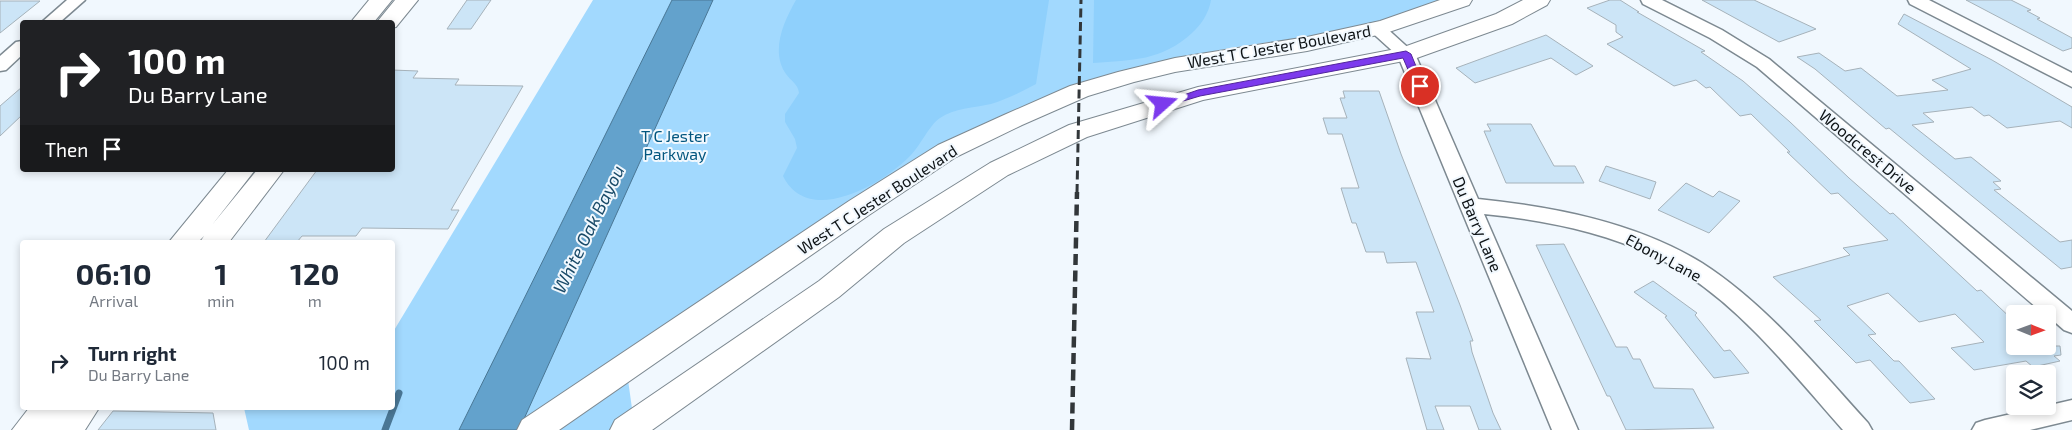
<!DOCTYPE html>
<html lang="en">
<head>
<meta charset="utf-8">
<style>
  :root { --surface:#fff; --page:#f2f2f3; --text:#1f2937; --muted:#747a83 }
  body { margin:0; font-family:"Exo 2",sans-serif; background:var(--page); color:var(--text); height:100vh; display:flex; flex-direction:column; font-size:19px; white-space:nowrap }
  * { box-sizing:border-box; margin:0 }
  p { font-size:16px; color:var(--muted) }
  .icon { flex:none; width:28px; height:28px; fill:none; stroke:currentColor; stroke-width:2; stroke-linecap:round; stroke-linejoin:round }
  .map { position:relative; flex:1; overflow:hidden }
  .drawer { position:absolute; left:20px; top:240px; width:375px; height:170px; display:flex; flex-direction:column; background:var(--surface); border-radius:5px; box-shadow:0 2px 8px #0003 }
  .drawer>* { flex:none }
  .banner { position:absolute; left:20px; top:20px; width:375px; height:152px; border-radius:5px; box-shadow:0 2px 8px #0003; background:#202124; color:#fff; overflow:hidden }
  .needle { width:32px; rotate:91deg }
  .fabs { position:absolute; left:2006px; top:305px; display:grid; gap:10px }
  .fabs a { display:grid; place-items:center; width:50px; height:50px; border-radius:5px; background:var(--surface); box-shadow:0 2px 8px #0003; font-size:25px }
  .pin { position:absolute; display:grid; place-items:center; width:42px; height:42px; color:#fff; margin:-21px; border:2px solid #fff; border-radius:50%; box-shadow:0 1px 5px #0007 }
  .me { position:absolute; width:55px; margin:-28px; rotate:72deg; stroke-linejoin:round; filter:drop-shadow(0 0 4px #0008) }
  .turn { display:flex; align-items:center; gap:18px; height:105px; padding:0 25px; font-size:22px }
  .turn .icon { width:65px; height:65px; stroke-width:2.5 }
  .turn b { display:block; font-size:35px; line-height:42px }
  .then { display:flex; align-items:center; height:48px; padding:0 25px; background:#0003; gap:10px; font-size:19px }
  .eta { display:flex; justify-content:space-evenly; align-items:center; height:85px; text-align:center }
  .eta b { font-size:30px; font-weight:700; line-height:35px }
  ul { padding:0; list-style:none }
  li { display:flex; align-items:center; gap:15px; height:75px; padding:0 25px }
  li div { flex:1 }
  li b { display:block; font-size:19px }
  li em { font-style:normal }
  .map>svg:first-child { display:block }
</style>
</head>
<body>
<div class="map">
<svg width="2072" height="430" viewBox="0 0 2072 430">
  <rect width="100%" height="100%" fill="#f1f8fe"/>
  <polygon fill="#a2d9fe" points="593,0 1441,0 1373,23 1319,35 1230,48 1171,60 1054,94 1023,107 963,134 905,167 624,351 635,430 249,430 244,408 392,408 393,332"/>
  <g fill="#8fd0fc">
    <path d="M796,0H1049L1036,84C1021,92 1007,99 991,104C974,108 954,108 940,118C929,125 920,147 909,157C881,185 808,227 783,176L797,148L795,139L785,122V114L799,93C798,84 791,81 786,74C770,51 784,21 796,0Z"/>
    <path d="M1094,0H1211C1209,13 1201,25 1192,33C1161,61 1133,60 1093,63Z"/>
  </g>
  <polygon fill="#63a2cc" stroke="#4a7795" points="672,0 713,0 519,430 459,430"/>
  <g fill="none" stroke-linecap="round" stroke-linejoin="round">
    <polyline stroke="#4a7795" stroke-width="7" points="385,430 399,393"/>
  </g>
  <g fill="#cce5f7" stroke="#a6b2ba">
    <polygon points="467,0 491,0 471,29 447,29"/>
    <polygon points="1610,0 1620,0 1639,12 1637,12 1705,51 1701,52 1743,81 1790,122 1849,178 1890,214 1893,213 1977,291 1981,290 2015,322 2015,346 2060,346 2061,355 2054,356 2060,361 2033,367 2026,361 1974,370 1951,348 1984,342 1955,314 1919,322 1888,293 1847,306 1876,334 1868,335 1894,361 1899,361 1935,399 1910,403 1870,360 1856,363 1814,321 1821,320 1773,277 1850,255 1843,248 1888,240 1838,193 1831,194 1787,152 1790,152 1751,114 1740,116 1710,87 1706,88 1696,80 1674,86 1607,44 1623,37 1616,32 1616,25 1587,8"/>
    <polygon points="1702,0 1754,0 1816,29 1779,42"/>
    <polygon points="1966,0 2011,0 2031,10 2027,11 2040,18 2037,19 2072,38 2072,48 2063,51"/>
    <polygon points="0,1 40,1 0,33"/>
    <polygon points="1904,14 1992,60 2072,107 2072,128 2060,121 2007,128 1989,115 1984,116 1972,107 1923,113 1934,122 1912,125 1955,159 1971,157 2001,181 1993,182 2001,189 1994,190 2060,242 2072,240 2072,267 2061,269 1889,128 1886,129 1815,69 1797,57 1819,53 1845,71 1861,68 1897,96 1948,90 1932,80 1971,69 1898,24"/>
    <polygon points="1546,35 1593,66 1576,75 1551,58 1475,83 1456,68"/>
    <polygon points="392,70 418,71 413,78 459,79 455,85 523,86 451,210 459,210 448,229 362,228 356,236 302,236 297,242 264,242 317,170 392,170"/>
    <polygon points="22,87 22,115 0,136 0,106"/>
    <polygon points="1343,91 1379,91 1401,154 1460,305 1473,341 1470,341 1472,352 1493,413 1501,430 1479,430 1470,406 1435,406 1444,430 1427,430 1406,358 1431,359 1416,312 1434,312 1416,262 1387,263 1384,252 1366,252 1356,223 1352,223 1341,188 1359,188 1342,134 1328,134 1323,118 1347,118 1340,98 1345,98"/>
    <polygon points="1487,124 1531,124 1554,166 1575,166 1584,183 1506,183 1484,131 1491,131"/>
    <polygon points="1606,166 1656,182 1650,199 1599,181"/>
    <polygon points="1686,183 1713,197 1719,191 1740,201 1709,233 1658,210"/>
    <polygon points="1564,244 1616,347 1627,347 1633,359 1640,359 1654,388 1693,389 1714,428 1626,430 1610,396 1607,396 1536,245"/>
    <polygon points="1653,281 1697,313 1695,315 1724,351 1730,350 1749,373 1714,378 1665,317 1667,316 1634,292"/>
    <polygon points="113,411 213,413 216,430 98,430"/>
  </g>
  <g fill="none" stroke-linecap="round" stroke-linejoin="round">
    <defs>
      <g id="street">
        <polygon points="67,0 85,0 60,22 42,22"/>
        <polygon points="1641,0 1662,0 1722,30 1769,59 2072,311 2072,333 2064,330 2048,316 2048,314 2044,314 1757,67 1710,38 1643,4"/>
        <polygon points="1908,0 1929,0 2072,73 2072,87 1910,4"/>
        <path d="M1376,23L1382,24L1415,54L1478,199C1554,207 1635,222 1702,263C1766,304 1817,367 1868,423L1872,430H1843C1795,376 1748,315 1687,275C1628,236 1553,221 1484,214L1578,430H1552L1398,56L1367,28L1370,24Z"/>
        <polygon points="22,41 22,55 6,70 0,71 0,56 16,42"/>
        <polygon points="2072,400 2072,420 2030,430 1972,430 1976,423 1985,420"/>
      </g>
      <g id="secondary">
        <polygon points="369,0 392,0 374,22 351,22"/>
        <polygon points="395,0 418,0 396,27 392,28 392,22 377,22"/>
        <polygon points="1440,0 1472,0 1469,5 1386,33 1307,51 1175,72 1134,82 1088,96 1022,125 956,157 869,215 559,430 517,430 522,420 849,201 938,145 1004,115 1070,86 1118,72 1175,58 1307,37 1380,21"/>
        <polygon points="1523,0 1550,0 1547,5 1512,24 1414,59 1203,100 1087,137 1008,175 904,243 839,297 652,430 610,430 615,420 819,281 884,229 990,163 1069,125 1198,87 1401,48 1496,14"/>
        <polygon points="228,170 255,170 212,225 257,170 284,170 229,242 200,242 204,236 198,242 169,242"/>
        <polygon points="29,408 99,408 85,430 49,430 50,428 49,430 12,430"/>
      </g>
    </defs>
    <use href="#street" stroke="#7d8991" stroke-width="3"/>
    <use href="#secondary" stroke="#7d8991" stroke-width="2"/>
    <use href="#street" fill="#fff" fill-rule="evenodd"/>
    <use href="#secondary" fill="#fff" fill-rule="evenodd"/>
    <polyline stroke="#32373a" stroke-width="3" stroke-dasharray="9 4.5" stroke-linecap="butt" points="1077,193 1081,0"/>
    <polyline stroke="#32373a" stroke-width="4.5" stroke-dasharray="11 5.5" stroke-linecap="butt" points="1072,430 1077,192"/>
  </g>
  <polygon fill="#7c3aed" stroke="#51269a" points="1406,51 1411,54 1424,86 1423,88 1415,86 1403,58 1200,96 1163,107 1158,104 1198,90"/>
  <g text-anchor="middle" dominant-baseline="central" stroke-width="4" stroke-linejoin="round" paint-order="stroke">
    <g font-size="16" fill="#0e1316" stroke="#f1f8fe">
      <text transform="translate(1279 46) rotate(-10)">West T C Jester Boulevard</text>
      <text transform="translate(1868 151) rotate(40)">Woodcrest Drive</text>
      <text transform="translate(877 199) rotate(-33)">West T C Jester Boulevard</text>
      <text transform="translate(1478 224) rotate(67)">Du Barry Lane</text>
      <text transform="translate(1664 257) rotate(28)">Ebony Lane</text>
    </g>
    <g font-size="16" fill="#03567f" stroke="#f1f8fe">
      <text x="675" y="135">T C Jester<tspan x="675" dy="18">Parkway</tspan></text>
    </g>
    <g font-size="18" font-style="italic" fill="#1a4b69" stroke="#f1f8fe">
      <text transform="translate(588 229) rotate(-64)">White Oak Bayou</text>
    </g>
  </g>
</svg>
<div class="fabs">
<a><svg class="needle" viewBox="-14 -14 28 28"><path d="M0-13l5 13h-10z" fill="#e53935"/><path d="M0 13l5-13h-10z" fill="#747a83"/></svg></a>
<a><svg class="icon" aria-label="layers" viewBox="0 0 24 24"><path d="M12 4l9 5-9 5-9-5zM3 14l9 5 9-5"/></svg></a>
</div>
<div class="pin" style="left:1420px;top:86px;background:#d93025"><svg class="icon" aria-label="arrive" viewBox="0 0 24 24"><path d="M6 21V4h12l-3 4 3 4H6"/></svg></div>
<svg class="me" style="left:1163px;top:104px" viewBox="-20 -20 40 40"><path d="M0-17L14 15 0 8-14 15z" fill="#7c3aed" stroke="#fff" stroke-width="4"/></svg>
<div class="banner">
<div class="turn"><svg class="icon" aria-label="right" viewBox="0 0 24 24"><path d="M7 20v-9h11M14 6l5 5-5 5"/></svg><div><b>100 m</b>Du Barry Lane</div></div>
<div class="then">Then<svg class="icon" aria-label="arrive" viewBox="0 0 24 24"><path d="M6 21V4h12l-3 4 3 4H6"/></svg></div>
</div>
<section class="drawer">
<div class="eta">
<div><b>06:10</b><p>Arrival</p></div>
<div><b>1</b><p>min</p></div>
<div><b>120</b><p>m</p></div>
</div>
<ul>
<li><svg class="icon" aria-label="right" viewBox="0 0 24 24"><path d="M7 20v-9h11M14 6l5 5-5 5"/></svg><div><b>Turn right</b><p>Du Barry Lane</p></div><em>100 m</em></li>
</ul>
</section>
</div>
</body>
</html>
